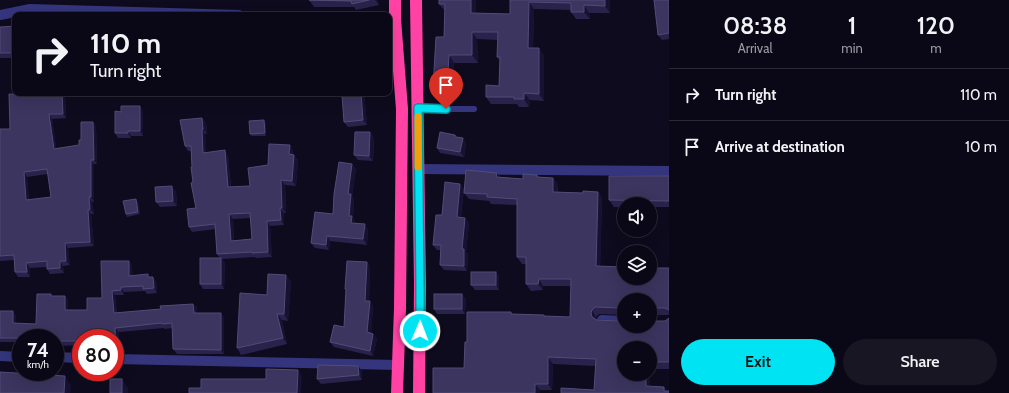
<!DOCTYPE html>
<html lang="en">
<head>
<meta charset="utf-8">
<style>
  :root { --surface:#0a0816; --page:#181623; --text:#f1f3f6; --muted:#999aa1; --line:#2a2935; --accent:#00e3f2 }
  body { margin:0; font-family:Cabin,sans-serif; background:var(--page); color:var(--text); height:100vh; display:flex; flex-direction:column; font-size:15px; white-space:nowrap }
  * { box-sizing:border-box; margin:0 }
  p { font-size:13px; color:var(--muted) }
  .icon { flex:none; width:22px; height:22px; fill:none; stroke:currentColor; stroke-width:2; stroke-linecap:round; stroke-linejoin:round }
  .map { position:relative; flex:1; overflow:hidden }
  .side { display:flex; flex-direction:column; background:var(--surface); width:340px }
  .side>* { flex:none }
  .banner { position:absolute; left:12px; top:12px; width:380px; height:84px; border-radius:8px; box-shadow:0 4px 16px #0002,0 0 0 1px var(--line); background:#0a0816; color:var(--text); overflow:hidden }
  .tools { position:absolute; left:617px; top:197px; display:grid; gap:8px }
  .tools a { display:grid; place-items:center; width:40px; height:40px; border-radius:50%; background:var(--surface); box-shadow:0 4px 16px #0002,0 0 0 1px var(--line); font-size:20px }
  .speed { position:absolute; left:12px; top:329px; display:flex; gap:8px; font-size:20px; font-weight:700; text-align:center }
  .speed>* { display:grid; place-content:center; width:52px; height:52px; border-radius:50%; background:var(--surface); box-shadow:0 4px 16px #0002,0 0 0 1px var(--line); line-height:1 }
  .speed small { font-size:10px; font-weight:400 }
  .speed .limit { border:6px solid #d22; background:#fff; color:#111 }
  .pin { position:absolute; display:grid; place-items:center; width:34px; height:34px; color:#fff; margin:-41px -17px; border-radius:50% 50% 50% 0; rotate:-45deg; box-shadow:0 0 4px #0007 }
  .pin .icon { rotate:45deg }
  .me { position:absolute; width:44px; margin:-22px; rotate:1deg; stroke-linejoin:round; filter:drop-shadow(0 0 3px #0008) }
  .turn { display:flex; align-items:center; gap:14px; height:84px; padding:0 12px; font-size:18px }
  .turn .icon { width:52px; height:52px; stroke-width:2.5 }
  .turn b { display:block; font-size:28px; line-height:34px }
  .eta { display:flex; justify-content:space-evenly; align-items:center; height:68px; text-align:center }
  .eta b { font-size:24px; font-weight:600; line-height:28px }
  .cta { display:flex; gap:8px; margin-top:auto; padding:8px 12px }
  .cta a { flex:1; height:46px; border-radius:24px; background:var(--accent); color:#111; font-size:16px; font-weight:600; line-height:46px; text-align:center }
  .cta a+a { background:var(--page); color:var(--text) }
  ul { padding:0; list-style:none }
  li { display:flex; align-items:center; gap:12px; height:52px; padding:0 12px; border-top:1px solid var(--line) }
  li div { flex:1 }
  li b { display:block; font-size:15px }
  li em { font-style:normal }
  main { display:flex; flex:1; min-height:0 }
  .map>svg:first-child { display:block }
</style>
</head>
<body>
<main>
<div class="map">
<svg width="669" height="393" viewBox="0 0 669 393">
  <rect width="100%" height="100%" fill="#0d0b1d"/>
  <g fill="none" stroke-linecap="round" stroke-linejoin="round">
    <polyline stroke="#35357d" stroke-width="6" points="418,109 474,109"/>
    <g stroke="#35357d" stroke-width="10">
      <polyline points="0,15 30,9 239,15"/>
      <polyline points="418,169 669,171"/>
      <polyline points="602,320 624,321"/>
      <polyline points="0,356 21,357"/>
      <polyline points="55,357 81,358"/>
      <polyline points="115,359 399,365"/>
    </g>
    <g stroke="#ff42a4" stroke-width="12">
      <polyline points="395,0 395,19 402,109 400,308 397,393"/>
      <polyline points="416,0 420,285 419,393"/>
    </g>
  </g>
  <g fill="#29234c" fill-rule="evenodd">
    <polygon points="309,0 377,0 379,5 356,10 354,7 314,7"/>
    <polygon points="476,0 476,13 510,14 510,0 610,0 610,13 589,13 590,19 576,19 571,12 571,10 534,9 533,48 544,55 544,101 530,100 529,107 519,107 517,104 491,104 486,97 499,86 500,61 497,57 498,40 477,39 478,63 454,63 452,95 438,94 433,87 444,37 445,11 439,4"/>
    <polygon points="669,0 669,39 662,40 658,35"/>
    <polygon points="15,26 15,58 0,58 0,27"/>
    <path d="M38,93H65L66,118L52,119L56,148L79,145L81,140L93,122L96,127L97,164H94V202H92L94,214H91L94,246L68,248L70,265L63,266L64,273L50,274L47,269V267L30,268V277H18L15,272L14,260L0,261V129H10L38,95ZM48,174L51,197L29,200L27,177Z"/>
    <polygon points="100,93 113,93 101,94"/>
    <polygon points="159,93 173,93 172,96 160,95"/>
    <polygon points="201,93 214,93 214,94 202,95"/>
    <polygon points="364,93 367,125 348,127 344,122 342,98 340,95"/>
    <polygon points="143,111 143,136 131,136 131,138 118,138 115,133"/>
    <path d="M202,118L206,123L207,134H205L206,152L228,155L231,187L250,186L268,165L293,150V154L298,160L296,186L285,185L286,213H284V225L270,226L272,257L256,258L255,257L222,259L225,263L224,289H203L200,284L220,258L217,254L216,229L192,232L189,227L196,208L192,167L191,151H188L185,146ZM251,218L252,239L234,241L233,219Z"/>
    <polygon points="266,123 266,136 252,136 250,134"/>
    <polygon points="374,137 373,161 358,160 354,155"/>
    <polygon points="457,137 463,138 466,143 464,157 440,153 437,148"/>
    <polygon points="352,164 356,169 352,196 354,199 353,218 355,221 355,223 368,229 367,245 330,241 329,250 315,248 311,243 333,214"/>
    <path d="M466,170L497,173L500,177L523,179V174L537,175L539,177L553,178L558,185V192L583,193V191L598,192L602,198L600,267H624V278H650V268H669V315H650V300H624V315L599,314L596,317V319L619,321L623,320L624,318V326H650V321H665L669,318V369H650V386L664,387L667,391H669V393H561V388L594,390L596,366L553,364L552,390H540V393H433V368H464L465,342H467V312H511L512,314L544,315L545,316L570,317L571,286H543V290L531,291L526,284V264H522L517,257V205L491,204L489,201L469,199L464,193ZM624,348H650V374H624Z"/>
    <polygon points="669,176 669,207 650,207 650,204 624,204 624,207 614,207 609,200"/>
    <polygon points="460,184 464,189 461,217 465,218 469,223 466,252 468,254 467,271 444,270 440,265 441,250 437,250 433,245 442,215"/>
    <polygon points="176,191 177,206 160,207 156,202"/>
    <polygon points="138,202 140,214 127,217 126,214"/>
    <polygon points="367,262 370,267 369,301 373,306 371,333 373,334 377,339 373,356 334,347 330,342 344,327 346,290 345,289"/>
    <polygon points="132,265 132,276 150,277 156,281 157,293 147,294 145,291 124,292 124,295 115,295 117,313 161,309 193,304 197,308 197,313 224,317 224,354 177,354 173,349 172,328 165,329 164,328 119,332 119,353 115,353 115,338 81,338 81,345 60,346 58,344 55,344 55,338 21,338 21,342 0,342 0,311 13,311 16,316 16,324 36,324 52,296 65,296 68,301 68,310 87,310 102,298"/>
    <polygon points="496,272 499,277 499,290 475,290 471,285"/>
    <polygon points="291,281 288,321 282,320 287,344 241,355 237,348 267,295"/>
    <polygon points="462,294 466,299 465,314 437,314 434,309"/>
    <polygon points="115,361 116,361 119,366 119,373 94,372 115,372"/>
    <polygon points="358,366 362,371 362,380 321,384 317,379"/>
  </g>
  <g fill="#171231">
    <polygon points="375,0 377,0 379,5"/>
    <polygon points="471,0 476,0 476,20 471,13"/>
    <polygon points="605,0 610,0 610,13 605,6"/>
    <polygon points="529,2 534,9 533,56 528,48"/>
    <polygon points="584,5 589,13 590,19 584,12"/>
    <polygon points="472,32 477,39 478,63 472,55"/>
    <polygon points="539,48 544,55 544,101 539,94"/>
    <polygon points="449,55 454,63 452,95 447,88"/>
    <polygon points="62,93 65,93 66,118 63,114"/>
    <polygon points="361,93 364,93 367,125 363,120"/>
    <polygon points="524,93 530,100 529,107 524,99"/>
    <polygon points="140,106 143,111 143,136 140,131"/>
    <polygon points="49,114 52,119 57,154 54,149"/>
    <polygon points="202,118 206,123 207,134 203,129"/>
    <polygon points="264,120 266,123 266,136 265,133"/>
    <polygon points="93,122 96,127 97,164 94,160"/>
    <polygon points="202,129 205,134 207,158 203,153"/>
    <polygon points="128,131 131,136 131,138 128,133"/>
    <polygon points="370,132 374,137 373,161 369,156"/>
    <polygon points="463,138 466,143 464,157 460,152"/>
    <polygon points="290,145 293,150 292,159 289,154"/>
    <polygon points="225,150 228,155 231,192 228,187"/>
    <polygon points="294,155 298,160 296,186 292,181"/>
    <polygon points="91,160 94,164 94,202 91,197"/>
    <polygon points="352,164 356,169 352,196 354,199 353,218 355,221 355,228 351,223 349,216 348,194"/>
    <polygon points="24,172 27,177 29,205 26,200"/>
    <polygon points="497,173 501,179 496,177"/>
    <polygon points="553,178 558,185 557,199 553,192"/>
    <polygon points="281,180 285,185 286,213 282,208"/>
    <polygon points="460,184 464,189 460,222 457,217"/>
    <polygon points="172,186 176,191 177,206 173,201"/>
    <polygon points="598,192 602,198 600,273 596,266"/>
    <polygon points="89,197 92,202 94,214 90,209"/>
    <polygon points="136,199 138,202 140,214 138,212"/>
    <polygon points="280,208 284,213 284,225 281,220"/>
    <polygon points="88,210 91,214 94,246 90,242"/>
    <polygon points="229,214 233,219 234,246 231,241"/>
    <polygon points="465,218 469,223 466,252 468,254 467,271 464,266 462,249"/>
    <polygon points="267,221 270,226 272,257 268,252"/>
    <polygon points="365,224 368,229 367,245 363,239"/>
    <polygon points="327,236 330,241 329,250 326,245"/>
    <polygon points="65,243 68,248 70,265 66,261"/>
    <polygon points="221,258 225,263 224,289 221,284"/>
    <polygon points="60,261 63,266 64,273 60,268"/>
    <polygon points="129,261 132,265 133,280 129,276"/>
    <polygon points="367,262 370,267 369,306 365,301"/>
    <polygon points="26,263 30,268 30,277 27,272"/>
    <polygon points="496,272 499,277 499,290 496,285"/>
    <polygon points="286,275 291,281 288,321 284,314"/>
    <polygon points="153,277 156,281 157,293 154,288"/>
    <polygon points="539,279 543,286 543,290 538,284"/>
    <polygon points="121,287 124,292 124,295 121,290"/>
    <polygon points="112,291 115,295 117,318 114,313"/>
    <polygon points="462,294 466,299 465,314 462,309"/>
    <polygon points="65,296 68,301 68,315 65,310"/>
    <polygon points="370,301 373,306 371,338 367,332"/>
    <polygon points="193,304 197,308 197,318 194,313"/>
    <polygon points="592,310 596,317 596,320 592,317 591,313"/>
    <polygon points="13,311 16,316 16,328 13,323"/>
    <polygon points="221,313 224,317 224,354 221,350"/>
    <polygon points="277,314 282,320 287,344 283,338"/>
    <polygon points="115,328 119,332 119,353 116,348"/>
    <polygon points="373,334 377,339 373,356 370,351"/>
    <polygon points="548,357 553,364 552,390 548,384"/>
    <polygon points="116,361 119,366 119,373 116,369"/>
    <polygon points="358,366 362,371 362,380 359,375"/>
    <polygon points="650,368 650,392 646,386 646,374 650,374"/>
    <polygon points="298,370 302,376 301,393 297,393"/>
    <polygon points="65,376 71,385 70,393 64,393"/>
    <polygon points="122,379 128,388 128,393 122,393"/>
    <polygon points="535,384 540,390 540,393 535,393"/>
    <polygon points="664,387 669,393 664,391"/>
  </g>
  <g fill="#3b355f" stroke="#514c78" fill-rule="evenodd">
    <polygon points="309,0 369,0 352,4 351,1"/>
    <polygon points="439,0 471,0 471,13 510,14 510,0 605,0 605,6 584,5 584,12 571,12 571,3 529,2 528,48 539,48 539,94 524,93 524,99 514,99 514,97 486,97 486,85 499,86 500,57 497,57 498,32 472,32 472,55 449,55 447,88 433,87 436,37 444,37 445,4 439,4"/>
    <polygon points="654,0 669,0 669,33 658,35"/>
    <rect x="92" y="13" width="9" height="2"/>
    <polygon points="15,26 15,53 0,53 0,27"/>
    <path d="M38,93H62L63,114H49L54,149L79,145V140H81V122H93L94,160H91V197H89L90,209L88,210L90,242L65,243L66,261H60V268L47,269V261L26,263L27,272H15L14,255L0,256V129H10L9,94L38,95ZM47,169L51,197L26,200L24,172Z"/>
    <polygon points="340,93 361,93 363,120 344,122 342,95 340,95"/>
    <polygon points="121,106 140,106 140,131 128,131 128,133 115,133 115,111 121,112"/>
    <path d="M202,118L203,129H202L203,153L225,150L228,187L250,186L248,168L268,165L269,144L290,145L289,154L294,155L292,181L281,180L282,208H280L281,220L267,221L268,252L252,253V252L217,254L215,224L189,227L187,209L196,208L191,183L193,182L191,167H192L191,146H185L180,120ZM250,213L252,239L231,241L229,214Z"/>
    <polygon points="264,120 265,133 250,134 249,121"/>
    <polygon points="355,132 370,132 369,156 354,155"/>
    <polygon points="440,132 455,135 456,137 463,138 460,152 437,148"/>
    <polygon points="339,162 352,164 348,194 351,194 349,216 352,216 351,223 365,224 363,239 327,236 326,245 311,243 315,212 333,214 334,194"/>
    <polygon points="466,170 497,173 496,177 523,179 523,174 537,175 537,177 553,178 553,192 583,193 583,191 598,192 596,266 624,267 624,278 650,278 650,268 669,268 669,310 665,308 650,308 650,300 624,300 624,310 620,308 595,307 592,310 591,313 592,317 597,320 619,321 623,320 624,318 624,326 650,326 650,321 665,321 669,318 669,362 650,362 650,348 624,348 624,374 646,374 646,386 664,387 664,391 669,391 669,393 561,393 561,388 594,390 596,359 548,357 548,384 535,384 535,393 433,393 433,368 464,368 465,342 467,342 467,312 511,312 511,314 544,315 544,316 570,317 571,279 539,279 538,284 526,284 526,257 517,257 517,199 487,197 487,194 464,193"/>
    <polygon points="609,176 669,176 669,201 609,200"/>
    <polygon points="445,182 460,184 457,217 465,218 462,249 464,249 464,266 440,265 441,245 433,245 436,215 442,215"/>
    <polygon points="172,186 173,201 156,202 155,187"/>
    <polygon points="136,199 138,212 126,214 123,201"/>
    <rect x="200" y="258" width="21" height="26"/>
    <polygon points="101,261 129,261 129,276 148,274 148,277 153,277 154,288 143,289 143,286 121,287 121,290 112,291 114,313 161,309 160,306 193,304 194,313 221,313 221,350 173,349 172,323 162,324 161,323 115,328 116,348 115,348 115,338 81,338 81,341 57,341 57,339 55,339 55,338 0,338 0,311 13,311 13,323 36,324 37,294 51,294 51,296 65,296 65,310 87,310 87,298 102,298"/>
    <polygon points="347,261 367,262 365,301 370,301 367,332 373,334 370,351 330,342 334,325 344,327 346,289 345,289"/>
    <rect x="471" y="272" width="25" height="13"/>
    <polygon points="268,274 286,275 284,314 277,314 283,338 237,348 240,293 267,295"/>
    <rect x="434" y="294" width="28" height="15"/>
    <rect x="115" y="361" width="1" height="8"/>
    <polygon points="318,365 358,366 359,375 317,379"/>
    <polygon points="266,369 298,370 297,393 189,393 189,388 201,388 201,379 266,379"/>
    <polygon points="0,372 65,376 64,393 0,393"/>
    <rect x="110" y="379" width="12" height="14"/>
  </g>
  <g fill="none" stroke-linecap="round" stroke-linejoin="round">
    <defs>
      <polyline id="route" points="420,331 420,285 418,108 446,109"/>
    </defs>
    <use href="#route" stroke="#00949d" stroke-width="10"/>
    <use href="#route" stroke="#00e3f2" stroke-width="7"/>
    <polyline stroke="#f59e0b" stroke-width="7" points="418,117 418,167"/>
  </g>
</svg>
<div class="tools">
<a><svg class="icon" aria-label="sound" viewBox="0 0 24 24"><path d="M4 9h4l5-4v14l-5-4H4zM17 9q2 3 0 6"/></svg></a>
<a><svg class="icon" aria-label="layers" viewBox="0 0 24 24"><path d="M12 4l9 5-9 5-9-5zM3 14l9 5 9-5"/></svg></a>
<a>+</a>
<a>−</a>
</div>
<div class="speed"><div>74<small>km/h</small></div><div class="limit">80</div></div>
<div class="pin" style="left:446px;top:109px;background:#d93025"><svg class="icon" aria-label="arrive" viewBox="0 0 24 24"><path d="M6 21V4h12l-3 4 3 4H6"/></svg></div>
<svg class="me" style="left:420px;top:331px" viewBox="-20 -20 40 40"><circle r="17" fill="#00e3f2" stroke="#fff" stroke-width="3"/><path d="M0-11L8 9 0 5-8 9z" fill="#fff"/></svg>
<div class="banner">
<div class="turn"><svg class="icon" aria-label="right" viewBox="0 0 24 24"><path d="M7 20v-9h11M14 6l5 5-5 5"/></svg><div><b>110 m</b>Turn right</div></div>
</div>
</div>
<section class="side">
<div class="eta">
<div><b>08:38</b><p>Arrival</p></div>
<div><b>1</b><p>min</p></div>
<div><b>120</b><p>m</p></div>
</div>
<ul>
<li><svg class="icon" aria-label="right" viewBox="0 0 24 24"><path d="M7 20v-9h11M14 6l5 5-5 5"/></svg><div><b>Turn right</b></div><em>110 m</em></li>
<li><svg class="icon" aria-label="arrive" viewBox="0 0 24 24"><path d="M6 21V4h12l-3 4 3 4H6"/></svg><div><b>Arrive at destination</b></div><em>10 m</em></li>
</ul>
<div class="cta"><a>Exit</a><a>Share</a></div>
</section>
</main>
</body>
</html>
